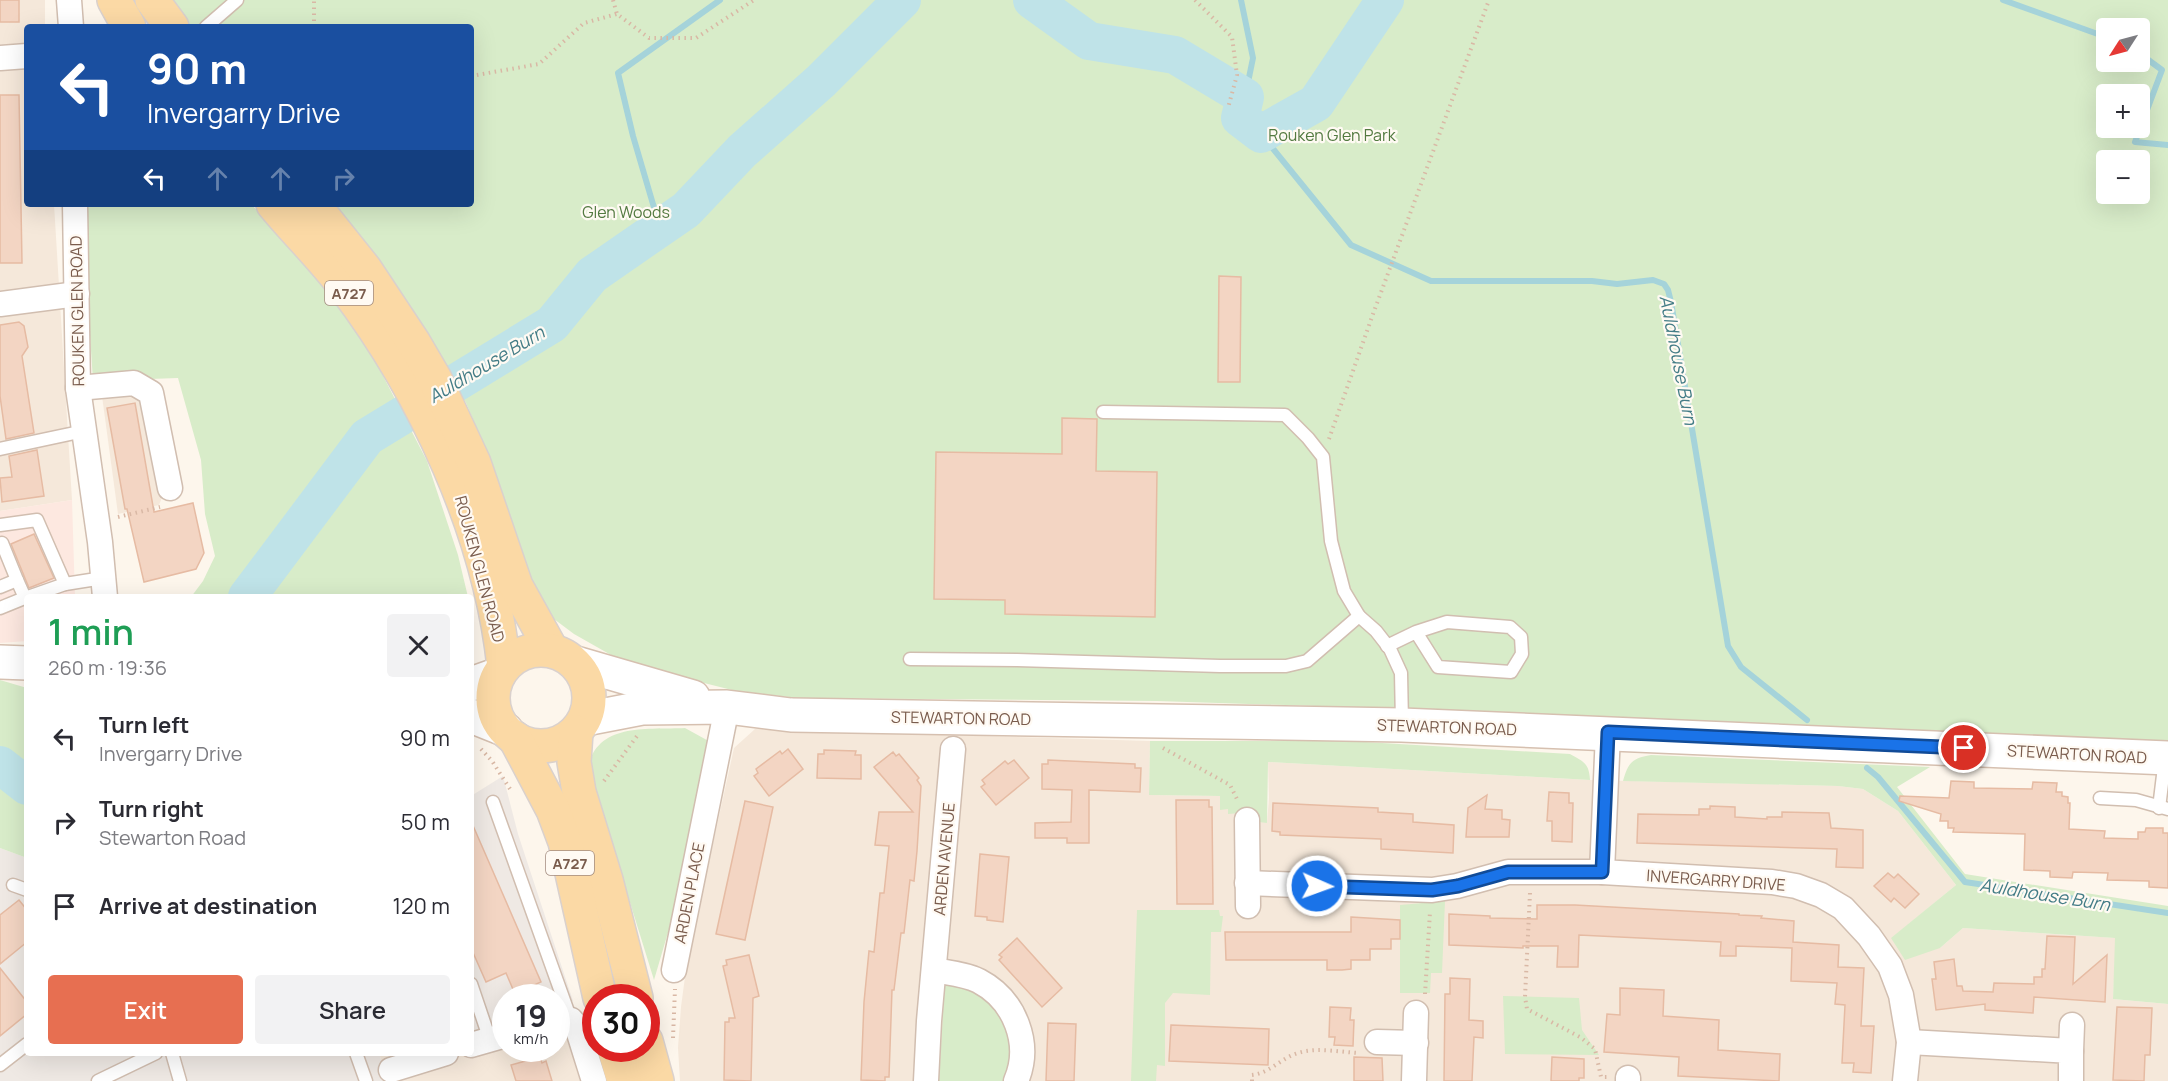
<!DOCTYPE html>
<html lang="en">
<head>
<meta charset="utf-8">
<style>
  :root { --surface:#fff; --page:#f2f2f3; --text:#2b2b33; --muted:#7c7c81; --accent:#e76f51 }
  body { margin:0; font-family:Manrope,sans-serif; background:var(--page); color:var(--text); height:100vh; display:flex; flex-direction:column; font-size:22px; white-space:nowrap }
  * { box-sizing:border-box; margin:0 }
  p { font-size:20px; color:var(--muted) }
  .icon { flex:none; width:33px; height:33px; fill:none; stroke:currentColor; stroke-width:2; stroke-linecap:round; stroke-linejoin:round }
  .map { position:relative; flex:1; overflow:hidden }
  .details { position:absolute; left:24px; top:594px; width:450px; height:462px; display:flex; flex-direction:column; background:var(--surface); border-radius:6px; box-shadow:0 6px 24px #0002 }
  .details>* { flex:none }
  .top-card { position:absolute; left:24px; top:24px; width:450px; height:183px; border-radius:6px; box-shadow:0 6px 24px #0002; background:#1a4fa0; color:#fff; overflow:hidden }
  .needle { width:39px; rotate:234deg }
  .fabs { position:absolute; left:2096px; top:18px; display:grid; gap:12px }
  .fabs a { display:grid; place-items:center; width:54px; height:54px; border-radius:6px; background:var(--surface); box-shadow:0 6px 24px #0002; font-size:30px }
  .speed { position:absolute; left:492px; top:984px; display:flex; gap:12px; font-size:30px; font-weight:700; text-align:center }
  .speed>* { display:grid; place-content:center; width:78px; height:78px; border-radius:50%; background:var(--surface); box-shadow:0 6px 24px #0002; line-height:1 }
  .speed small { font-size:15px; font-weight:400 }
  .speed .limit { border:9px solid #d22; background:#fff; color:#111 }
  .pin { position:absolute; display:grid; place-items:center; width:51px; height:51px; color:#fff; margin:-26px; border:3px solid #fff; border-radius:50%; box-shadow:0 2px 6px #0007 }
  .me { position:absolute; width:66px; margin:-33px; rotate:92deg; stroke-linejoin:round; filter:drop-shadow(0 0 4px #0008) }
  .turn { display:flex; align-items:center; gap:21px; height:126px; padding:0 24px; font-size:27px }
  .turn .icon { width:78px; height:78px; stroke-width:2.5 }
  .turn b { display:block; font-size:42px; line-height:51px }
  .lanes { display:flex; align-items:center; height:57px; padding:0 24px; background:#0003; justify-content:center; gap:30px; direction:ltr }
  .lanes .off { opacity:.35 }
  .round { display:grid; place-items:center; flex:none; width:63px; height:63px; border-radius:6px; background:var(--page) }
  .overview { display:flex; align-items:center; justify-content:space-between; height:102px; padding:0 24px }
  h1 { font-size:36px; font-weight:600; line-height:45px; color:#1e9e55 }
  .button { display:flex; gap:12px; margin-top:auto; padding:12px 24px }
  .button a { flex:1; height:69px; border-radius:6px; background:var(--accent); color:#fff; font-size:24px; font-weight:600; line-height:69px; text-align:center }
  .button a+a { background:var(--page); color:var(--text) }
  ul { padding:0; list-style:none }
  li { display:flex; align-items:center; gap:18px; height:84px; padding:0 24px }
  li div { flex:1 }
  li b { display:block; font-size:22px }
  li em { font-style:normal }
  .map>svg:first-child { display:block }
</style>
</head>
<body>
<div class="map">
<svg width="2168" height="1081" viewBox="0 0 2168 1081">
  <rect width="100%" height="100%" fill="#fdf6ec"/>
  <g fill="#f5e8da">
    <polygon points="0,0 45,0 45,27 27,27 27,204 54,204 72,500 0,511"/>
    <polygon points="136,395 149,403 166,487 159,505 118,514 102,396"/>
    <polygon points="755,729 1150,741 1149,795 1220,796 1228,809 1228,813 1252,812 1267,823 1269,798 1268,762 1590,780 1838,786 1863,789 1898,811 1956,885 1892,938 1940,948 1963,928 2116,938 2113,999 2168,1004 2168,1081 680,1081 678,1048 681,1007 687,962 734,748"/>
    <polygon points="557,1005 580,1081 387,1081 379,1053 471,1053 471,1031 505,1021 506,1048 556,1048"/>
  </g>
  <polygon fill="#fde8e0" points="72,500 75,597 27,597 27,641 0,643 0,511"/>
  <g fill="#efe9e4">
    <polygon points="503,776 518,834 573,1001 557,1005 556,998 506,998 505,1021 471,1031 471,796"/>
    <polygon points="0,848 27,858 27,1053 379,1053 387,1081 0,1081"/>
  </g>
  <g fill="#d8ecc9" fill-rule="evenodd">
    <path d="M152,0H2168V743L1936,731L1576,718L1442,710L1157,701L799,698L736,691L656,671L611,655L574,634L550,616L536,596L489,456L466,403L441,358L324,204H471V27H173ZM2106,28H2139V62H2106ZM2106,94H2139V128H2106ZM2106,160H2139V194H2106Z"/>
    <polygon points="88,204 251,204 307,265 364,339 427,461 458,555 468,597 191,597 203,581 215,556 205,514 201,460 178,378 93,381 86,274"/>
    <polygon points="0,680 27,688 27,858 0,848"/>
    <path d="M685,728L714,744L669,929L654,980L588,767C598,722 648,730 685,728Z"/>
    <path d="M1150,741H1348L1570,754C1584,762 1589,763 1590,780L1268,762L1267,823L1259,822L1252,812L1228,814V809L1220,810V796L1149,795Z"/>
    <path d="M1651,755L1930,767L1897,787L1965,874L2168,906V1004L2113,999L2115,938L1963,928L1940,948L1905,960L1891,938L1956,885L1898,811L1863,789L1838,786L1623,781C1628,763 1632,758 1651,755Z"/>
    <polygon points="1445,901 1442,973 1431,973 1430,993 1400,993 1400,905"/>
    <polygon points="1137,910 1219,910 1220,916 1223,916 1221,932 1211,932 1210,995 1173,993 1165,1003 1165,1066 1157,1065 1156,1081 1131,1081"/>
    <polygon points="945,979 965,982 998,1005 1014,1043 1008,1081 939,1081"/>
    <polygon points="1503,996 1579,998 1582,1030 1599,1055 1505,1054"/>
  </g>
  <g fill="none" stroke-linecap="round" stroke-linejoin="round">
    <g stroke="#a5d3da" stroke-width="6">
      <polyline points="1241,0 1253,58 1245,97"/>
      <polyline points="2003,0 2106,37"/>
      <polyline points="2139,53 2162,70 2135,142 2168,145"/>
      <polyline points="1261,134 1351,245 1431,281 1592,281 1617,284 1653,280 1664,284 1668,290 1671,302 1728,646 1741,667 1807,720"/>
      <polyline points="660,228 633,136 618,73 720,0"/>
      <polyline points="1867,768 1878,777 1965,882 2168,913"/>
    </g>
    <g stroke="#bfe3e8" stroke-width="38">
      <polyline points="1032,0 1089,41 1175,55 1245,97 1240,118 1261,134 1316,103 1385,0"/>
      <polyline points="247,597 367,437 552,324 592,275 686,210 742,151 821,81 902,0"/>
      <polyline points="0,765 27,786"/>
    </g>
  </g>
  <g fill="#f3d5c3" stroke="#e6bba3" stroke-width="1.5">
    <rect x="0" y="0" width="19" height="22"/>
    <polygon points="0,95 19,95 22,263 0,263"/>
    <polygon points="1219,276 1241,277 1240,382 1218,382"/>
    <polygon points="19,322 24,326 28,347 22,356 34,433 6,439 0,396 0,325"/>
    <polygon points="135,403 154,512 193,503 204,553 196,569 144,582 127,509 125,509 107,408"/>
    <polygon points="1062,418 1097,419 1096,471 1157,472 1155,617 1005,614 1005,600 934,599 936,452 1062,454"/>
    <polygon points="37,450 44,496 2,502 0,478 12,477 9,456"/>
    <polygon points="34,534 54,578 29,588 11,544"/>
    <polygon points="788,749 803,769 769,796 754,776 758,773 756,769 780,751 782,754"/>
    <polygon points="824,750 856,751 855,755 861,755 861,779 817,778 818,754 824,754"/>
    <polygon points="893,752 896,756 899,754 919,778 917,780 921,786 917,851 914,881 910,880 904,933 901,933 894,990 892,990 889,1077 885,1077 885,1081 861,1080 864,1002 869,951 874,952 880,893 884,893 889,846 875,845 879,812 913,812 874,767"/>
    <polygon points="1014,760 1029,778 996,805 981,787 985,784 982,780 1005,761 1008,764"/>
    <polygon points="1048,760 1135,764 1135,768 1141,768 1140,792 1089,790 1089,843 1067,843 1067,838 1035,838 1035,823 1071,822 1072,790 1042,789 1042,764 1048,764"/>
    <polygon points="1951,781 1974,782 1974,788 2032,789 2033,782 2057,783 2056,792 2062,792 2062,796 2068,797 2068,803 2070,803 2069,829 2105,831 2104,838 2138,839 2138,832 2145,832 2146,828 2163,828 2163,833 2168,833 2168,888 2149,887 2149,881 2107,880 2108,873 2073,872 2072,878 2050,877 2050,871 2024,870 2025,834 1953,832 1954,828 1948,828 1948,821 1940,821 1941,814 1899,801 1900,796 1949,798"/>
    <polygon points="1549,792 1569,793 1569,803 1573,803 1572,842 1552,841 1552,821 1547,821"/>
    <polygon points="1487,795 1485,809 1502,810 1502,819 1510,820 1509,837 1466,837 1468,808"/>
    <polygon points="1176,800 1209,800 1209,807 1212,807 1213,904 1177,904"/>
    <polygon points="745,801 773,807 745,940 716,934"/>
    <polygon points="1273,803 1378,808 1378,812 1413,814 1413,822 1454,825 1453,853 1381,849 1381,839 1280,835 1280,832 1272,831"/>
    <polygon points="1710,806 1735,807 1735,817 1767,819 1767,817 1782,817 1782,812 1829,813 1831,828 1863,830 1863,868 1836,867 1837,849 1637,843 1638,814 1699,815 1699,809 1710,809"/>
    <polygon points="471,821 541,982 515,994 506,973 486,982 471,948"/>
    <polygon points="980,854 1009,857 1003,922 987,920 987,917 975,916"/>
    <polygon points="1888,873 1894,878 1898,874 1919,894 1905,908 1894,898 1891,902 1874,886"/>
    <polygon points="19,900 27,910 27,942 0,964 0,915"/>
    <polygon points="1537,905 1575,905 1739,914 1739,915 1762,916 1761,918 1794,921 1793,942 1839,945 1838,967 1864,968 1861,1026 1874,1026 1871,1073 1853,1072 1854,1063 1842,1063 1845,1005 1835,1004 1837,983 1791,981 1792,948 1736,946 1736,956 1720,956 1721,942 1579,935 1578,967 1557,967 1558,946 1523,946 1523,948 1449,945 1449,914 1490,916 1490,918 1537,919"/>
    <polygon points="1351,917 1400,920 1400,939 1391,939 1391,949 1370,949 1370,960 1351,960 1351,969 1342,970 1327,970 1327,960 1226,960 1225,932 1351,932"/>
    <polygon points="2047,936 2075,937 2073,984 2107,955 2105,1002 2034,997 2033,1013 1985,1010 1985,1004 1936,1010 1932,979 1936,979 1934,962 1954,959 1957,986 1962,986 1963,991 1993,992 1994,983 2034,984 2034,977 2042,977 2042,969 2045,969"/>
    <polygon points="1017,938 1062,988 1042,1007 999,960 1002,957 999,955"/>
    <polygon points="749,955 759,996 753,998 751,1081 724,1080 725,1022 729,1022 729,1018 735,1018 723,966 727,965 726,960"/>
    <polygon points="0,968 27,1002 27,1014 0,1036"/>
    <polygon points="1450,978 1470,979 1469,1020 1483,1021 1483,1038 1474,1037 1472,1081 1444,1081 1445,994 1450,994"/>
    <polygon points="1620,988 1664,990 1663,1016 1719,1020 1718,1050 1780,1054 1779,1081 1678,1076 1679,1057 1604,1052 1607,1014 1620,1015"/>
    <polygon points="1330,1007 1351,1008 1350,1020 1354,1020 1353,1046 1334,1045 1335,1037 1329,1037"/>
    <polygon points="2117,1007 2152,1008 2150,1055 2145,1055 2144,1081 2113,1080"/>
    <polygon points="1048,1023 1076,1024 1074,1081 1046,1081"/>
    <polygon points="1171,1025 1269,1029 1268,1065 1169,1061"/>
    <polygon points="540,1057 542,1063 546,1061 552,1081 516,1081 511,1065"/>
    <polygon points="1354,1057 1382,1058 1383,1081 1354,1081"/>
    <polygon points="1552,1057 1584,1059 1584,1078 1579,1078 1579,1081 1551,1081"/>
  </g>
  <g fill="none" stroke-linecap="round" stroke-linejoin="round">
    <defs>
      <g id="service">
        <polyline points="206,27 237,0"/>
        <polyline points="1103,412 1285,415 1308,438 1323,457 1331,541 1344,591 1359,616 1376,631 1390,649 1401,673 1402,723"/>
        <polyline points="0,449 84,431"/>
        <polyline points="0,525 37,520 65,584"/>
        <polyline points="0,544 2,543 17,580"/>
        <polyline points="0,587 17,580 25,598"/>
        <polyline points="28,597 65,584 103,578"/>
        <polyline points="0,608 27,597"/>
        <polyline points="1387,646 1416,632 1447,622 1510,627 1521,637 1522,654 1511,672 1438,667 1416,632"/>
        <polyline points="910,659 1017,660 1220,666 1286,666 1307,661 1359,616"/>
        <polyline points="2100,798 2136,800 2168,809"/>
        <polyline points="493,802 571,1020"/>
        <polyline points="2159,808 2165,759"/>
        <polyline points="13,885 27,890"/>
        <polyline points="471,984 490,1040"/>
        <polyline points="172,1053 180,1081"/>
        <polyline points="356,1053 366,1081"/>
        <polyline points="0,1065 27,1044"/>
        <polyline points="98,1081 156,1053"/>
      </g>
      <g id="minor">
        <polyline points="69,0 71,27"/>
        <polyline points="0,58 27,56"/>
        <polyline points="75,204 78,388 100,542 105,597"/>
        <polyline points="0,304 77,294"/>
        <polyline points="78,388 134,383 151,393 170,488"/>
        <polyline points="1608,733 1602,872 1772,882 1796,886 1821,895 1843,908 1869,936 1890,966 1901,995 1909,1042 1905,1081"/>
        <polyline points="1247,820 1248,906"/>
        <polyline points="1247,883 1432,890 1457,886 1508,872 1602,872"/>
        <polyline points="674,970 727,707"/>
        <path d="M934,970C949,973 966,974 979,981C1015,1000 1032,1044 1016,1081"/>
        <polyline points="556,1022 571,1020 577,1027 594,1081"/>
        <polyline points="1377,1042 1416,1043"/>
        <polyline points="1909,1042 2071,1051 2071,1081"/>
        <polyline points="471,1045 506,1035"/>
        <polyline points="2071,1051 2072,1025"/>
        <polyline points="391,1070 446,1053"/>
        <polyline points="926,1081 929,1021 953,749"/>
        <polyline points="1414,1081 1416,1013"/>
        <polyline points="1628,1081 1628,1078"/>
      </g>
      <g id="secondary">
        <polyline points="0,662 27,663"/>
        <polyline points="576,663 693,697"/>
        <polyline points="471,684 499,674"/>
        <polyline points="471,716 506,730"/>
        <polyline points="585,719 642,708 727,707 791,715 1402,725 2168,758"/>
      </g>
      <g id="primary">
        <polyline points="114,0 129,27"/>
        <polyline points="152,0 172,27"/>
        <path d="M273,204C296,232 322,257 344,286C425,393 490,533 504,667"/>
        <polyline points="313,204 365,269 414,343 435,379 474,463 516,586 552,651"/>
        <circle cx="541" cy="698" r="48"/>
        <polyline points="576,732 574,762 579,792 606,880 636,998"/>
        <polyline points="515,738 553,810 565,842 600,998"/>
        <polyline points="646,1041 657,1081"/>
        <polyline points="614,1048 624,1081"/>
      </g>
    </defs>
    <use href="#service" stroke="#d1beb0" stroke-width="15"/>
    <use href="#minor" stroke="#d1beb0" stroke-width="27"/>
    <use href="#secondary" stroke="#d6c0b0" stroke-width="36"/>
    <use href="#primary" stroke="#dad1cd" stroke-width="36"/>
    <g stroke="#d9b8a5" stroke-width="4" stroke-dasharray="1.5 4.5" stroke-linecap="butt">
      <polyline points="613,0 617,14 649,38 696,38 754,0"/>
      <polyline points="1195,0 1232,37 1237,75 1228,108"/>
      <polyline points="314,27 314,0"/>
      <polyline points="471,76 539,64 584,23 617,14"/>
      <polyline points="1329,439 1373,314 1489,0"/>
      <polyline points="118,517 160,507"/>
      <polyline points="1163,748 1230,785 1238,801"/>
      <polyline points="481,749 492,761 510,789"/>
      <polyline points="604,781 637,736"/>
      <polyline points="1530,893 1525,997 1527,1009 1580,1037 1595,1049 1601,1077 1607,1077"/>
      <polyline points="1425,994 1430,912"/>
      <polyline points="673,1038 675,989"/>
      <path d="M1252,1081V1075C1270,1073 1281,1058 1298,1053C1317,1047 1339,1052 1359,1053"/>
    </g>
    <use href="#service" stroke="#fff" stroke-width="12"/>
    <use href="#minor" stroke="#fff" stroke-width="24"/>
    <use href="#secondary" stroke="#fff" stroke-width="33"/>
    <use href="#primary" stroke="#fbd9a5" stroke-width="33"/>
  </g>
  <g fill="none" stroke-linecap="round" stroke-linejoin="round">
    <defs>
      <polyline id="route" points="1317,886 1432,890 1458,886 1508,872 1602,872 1608,732 1964,748"/>
    </defs>
    <use href="#route" stroke="#114b97" stroke-width="15"/>
    <use href="#route" stroke="#1a73e8" stroke-width="10"/>
  </g>
  <g text-anchor="middle" dominant-baseline="central" stroke-width="4.5" stroke-linejoin="round" paint-order="stroke">
    <g fill="#fffaf3" stroke="#a28b7f" stroke-width="1.5">
      <rect x="325" y="281" width="48" height="24" rx="4.5"/>
      <rect x="546" y="851" width="48" height="24" rx="4.5"/>
    </g>
    <g font-size="15" font-weight="bold" fill="#7a5c4d">
      <text x="349" y="293">A727</text>
      <text x="570" y="863">A727</text>
    </g>
    <g font-size="16" fill="#537a41" stroke="#fffaf3">
      <text x="1332" y="135">Rouken Glen Park</text>
      <text x="626" y="212">Glen Woods</text>
    </g>
    <g font-size="16" fill="#7a5c4d" stroke="#fffaf3">
      <text transform="translate(77 311) rotate(-91)">ROUKEN GLEN ROAD</text>
      <text transform="translate(480 569) rotate(75)">ROUKEN GLEN ROAD</text>
      <text transform="translate(961 718) rotate(1)">STEWARTON ROAD</text>
      <text transform="translate(1447 727) rotate(2)">STEWARTON ROAD</text>
      <text transform="translate(2077 754) rotate(3)">STEWARTON ROAD</text>
      <text transform="translate(944 859) rotate(-85)">ARDEN AVENUE</text>
      <text transform="translate(1716 880) rotate(4)">INVERGARRY DRIVE</text>
      <text transform="translate(689 893) rotate(-79)">ARDEN PLACE</text>
    </g>
    <g font-size="18" font-style="italic" fill="#437c86" stroke="#fffaf3">
      <text transform="translate(1679 360) rotate(79)">Auldhouse Burn</text>
      <text transform="translate(486 364) rotate(-31)">Auldhouse Burn</text>
      <text transform="translate(2045 894) rotate(9)">Auldhouse Burn</text>
    </g>
  </g>
</svg>
<div class="fabs">
<a><svg class="needle" viewBox="-14 -14 28 28"><path d="M0-13l5 13h-10z" fill="#e53935"/><path d="M0 13l5-13h-10z" fill="#7c7c81"/></svg></a>
<a>+</a>
<a>−</a>
</div>
<div class="speed"><div>19<small>km/h</small></div><div class="limit">30</div></div>
<div class="pin" style="left:1964px;top:748px;background:#d93025"><svg class="icon" aria-label="arrive" viewBox="0 0 24 24"><path d="M6 21V4h12l-3 4 3 4H6"/></svg></div>
<svg class="me" style="left:1317px;top:886px" viewBox="-20 -20 40 40"><circle r="17" fill="#1a73e8" stroke="#fff" stroke-width="3"/><path d="M0-11L8 9 0 5-8 9z" fill="#fff"/></svg>
<div class="top-card">
<div class="turn"><svg class="icon" aria-label="left" viewBox="0 0 24 24"><path d="M17 20v-9H6M10 6l-5 5 5 5"/></svg><div><b>90 m</b>Invergarry Drive</div></div>
<div class="lanes"><svg class="icon" aria-label="left" viewBox="0 0 24 24"><path d="M17 20v-9H6M10 6l-5 5 5 5"/></svg><svg class="icon off" aria-label="ahead" viewBox="0 0 24 24"><path d="M12 20V5M6 11l6-6 6 6"/></svg><svg class="icon off" aria-label="ahead" viewBox="0 0 24 24"><path d="M12 20V5M6 11l6-6 6 6"/></svg><svg class="icon off" aria-label="right" viewBox="0 0 24 24"><path d="M7 20v-9h11M14 6l5 5-5 5"/></svg></div>
</div>
<section class="details">
<div class="overview"><div><h1>1 min</h1><p>260 m · 19:36</p></div><a class="round"><svg class="icon" aria-label="close" viewBox="0 0 24 24"><path d="M6 6l12 12M18 6L6 18"/></svg></a></div>
<ul>
<li><svg class="icon" aria-label="left" viewBox="0 0 24 24"><path d="M17 20v-9H6M10 6l-5 5 5 5"/></svg><div><b>Turn left</b><p>Invergarry Drive</p></div><em>90 m</em></li>
<li><svg class="icon" aria-label="right" viewBox="0 0 24 24"><path d="M7 20v-9h11M14 6l5 5-5 5"/></svg><div><b>Turn right</b><p>Stewarton Road</p></div><em>50 m</em></li>
<li><svg class="icon" aria-label="arrive" viewBox="0 0 24 24"><path d="M6 21V4h12l-3 4 3 4H6"/></svg><div><b>Arrive at destination</b></div><em>120 m</em></li>
</ul>
<div class="button"><a>Exit</a><a>Share</a></div>
</section>
</div>
</body>
</html>
